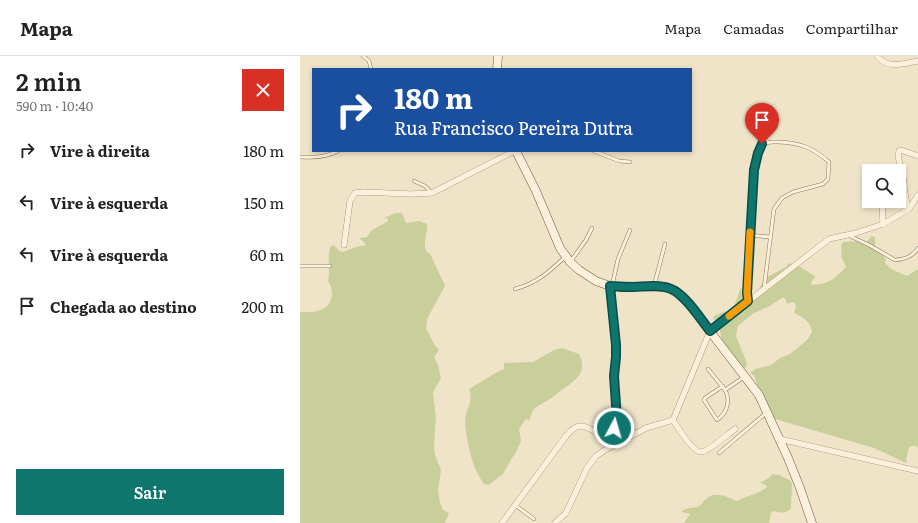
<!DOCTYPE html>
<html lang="pt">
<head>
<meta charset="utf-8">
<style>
  :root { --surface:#fff; --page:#f2f2f2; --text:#222; --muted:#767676; --line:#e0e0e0; --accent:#0f766e }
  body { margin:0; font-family:Literata,serif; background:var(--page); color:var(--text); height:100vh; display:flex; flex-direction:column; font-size:15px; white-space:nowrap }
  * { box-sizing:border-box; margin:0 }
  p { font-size:13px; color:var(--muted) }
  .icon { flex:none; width:22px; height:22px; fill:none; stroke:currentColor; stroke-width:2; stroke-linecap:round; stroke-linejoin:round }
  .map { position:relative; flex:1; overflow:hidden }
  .details { display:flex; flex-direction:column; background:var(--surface); width:300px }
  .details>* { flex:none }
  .guide { position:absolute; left:12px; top:12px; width:380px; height:84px; border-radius:0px; box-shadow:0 2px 6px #0003; background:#1a4fa0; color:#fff; overflow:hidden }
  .tools { position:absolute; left:562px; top:108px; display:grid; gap:8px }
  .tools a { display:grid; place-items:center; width:44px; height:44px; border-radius:0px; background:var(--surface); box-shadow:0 2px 6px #0003; font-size:20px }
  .pin { position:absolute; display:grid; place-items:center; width:34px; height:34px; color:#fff; margin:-41px -17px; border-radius:50% 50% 50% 0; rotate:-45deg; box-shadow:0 0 4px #0007 }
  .pin .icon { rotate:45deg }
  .me { position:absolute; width:44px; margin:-22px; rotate:6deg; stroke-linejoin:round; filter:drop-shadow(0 0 3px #0008) }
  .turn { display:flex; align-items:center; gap:14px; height:84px; padding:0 16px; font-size:18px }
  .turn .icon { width:52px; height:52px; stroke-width:2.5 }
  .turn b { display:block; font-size:28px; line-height:34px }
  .round { display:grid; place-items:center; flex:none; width:42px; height:42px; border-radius:0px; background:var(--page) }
  .headline { display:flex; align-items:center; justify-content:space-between; height:68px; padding:0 16px }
  h1 { font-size:24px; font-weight:600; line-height:30px }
  .cta { display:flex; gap:8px; margin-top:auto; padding:8px 16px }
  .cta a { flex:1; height:46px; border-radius:0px; background:var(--accent); color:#fff; font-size:16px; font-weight:600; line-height:46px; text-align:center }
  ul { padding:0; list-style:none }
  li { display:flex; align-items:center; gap:12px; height:52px; padding:0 16px }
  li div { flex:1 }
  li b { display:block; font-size:15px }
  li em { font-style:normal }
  header { display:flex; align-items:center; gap:24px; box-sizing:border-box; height:56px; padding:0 20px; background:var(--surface); border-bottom:1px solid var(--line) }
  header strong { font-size:19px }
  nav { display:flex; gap:22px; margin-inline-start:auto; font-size:14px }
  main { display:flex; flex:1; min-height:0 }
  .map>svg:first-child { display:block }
</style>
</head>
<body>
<header>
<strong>Mapa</strong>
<nav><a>Mapa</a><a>Camadas</a><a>Compartilhar</a></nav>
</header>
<main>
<section class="details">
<div class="headline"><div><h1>2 min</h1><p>590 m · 10:40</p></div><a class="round" style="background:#d93025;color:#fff"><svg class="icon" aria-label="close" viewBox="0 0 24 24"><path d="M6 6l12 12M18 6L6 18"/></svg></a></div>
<ul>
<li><svg class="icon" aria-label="right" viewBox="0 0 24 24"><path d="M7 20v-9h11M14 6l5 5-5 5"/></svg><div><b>Vire à direita</b></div><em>180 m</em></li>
<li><svg class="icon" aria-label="left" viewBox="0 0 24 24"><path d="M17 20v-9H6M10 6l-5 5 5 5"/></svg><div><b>Vire à esquerda</b></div><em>150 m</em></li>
<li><svg class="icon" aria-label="left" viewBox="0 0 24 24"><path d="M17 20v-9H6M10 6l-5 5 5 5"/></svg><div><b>Vire à esquerda</b></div><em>60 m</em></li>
<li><svg class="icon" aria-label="arrive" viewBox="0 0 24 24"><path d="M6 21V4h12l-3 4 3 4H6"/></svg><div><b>Chegada ao destino</b></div><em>200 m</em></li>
</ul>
<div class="cta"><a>Sair</a></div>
</section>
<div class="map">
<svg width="618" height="467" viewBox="0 0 618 467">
  <rect width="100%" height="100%" fill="#f0e4c8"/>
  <g fill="#c9cf9b">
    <path d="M95,157H102L106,167L119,165L127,168C128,177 121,190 128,197H130C134,208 140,218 145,230L127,263L126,273C131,280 133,289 139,294L134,301L138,309L141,322L133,336L136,363L135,371L134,390L135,399L141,414L138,435L140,446L143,454L149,457L145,467H0V256C5,255 12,257 17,255C32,252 36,237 28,225C31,213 26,201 31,190L34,189L39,195L43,196L56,191L66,189L65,187L59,182L67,181L72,174L88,165L87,162L82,163Z"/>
    <path d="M572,180L575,181V189L586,203L585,207L591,213L607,220L618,213V392L616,390H611L608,394L606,407L574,392L472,362L458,332L454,319H452L451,316L455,313L471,309L480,302L490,298L507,284L512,276C511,266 503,261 494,257L496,251L495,247L492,246L487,248L485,242H482L468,251L454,257L438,270L436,280L446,305L447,310L444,313L442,312L431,299L422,284L419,270L413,262L414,260L426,255L427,259L434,251L441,231L442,241L444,245H451L466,233H459L465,222L486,211L489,207L500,211L515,220V222L511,226L512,229C531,227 533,224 546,211L541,200L542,198L541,190L543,186L558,185L565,187Z"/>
    <path d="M262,292L279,298C287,314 279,322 266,331C258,336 252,343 243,347C241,349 237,350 235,352C232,355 230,362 229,366L228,364L226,363L219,373L221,385L216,396L209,407L203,418L189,429L184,428C174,414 170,399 167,382C166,377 165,371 165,366C165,353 174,348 169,333L197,316L204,313V307L233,306L254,294Z"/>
    <path d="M472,418L479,419L491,425L492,428L491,452C487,458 480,457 474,455L471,457L469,467H384L390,458L382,456V455C387,452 392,452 397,451C402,449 403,445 407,442C416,435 427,441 437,445C447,439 457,439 467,431L466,429L460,427L470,421Z"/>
  </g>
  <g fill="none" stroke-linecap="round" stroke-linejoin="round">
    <defs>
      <g id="service">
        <polyline points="63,0 69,5 71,13"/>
        <polyline points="294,95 319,105 330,106"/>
        <path d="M0,101C13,102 27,101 38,95"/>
        <polyline points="114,125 125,130 132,137"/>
        <polyline points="450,179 470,181"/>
        <path d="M548,179L571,190L595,204C605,203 612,201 618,192"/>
        <polyline points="271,205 286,184 292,172"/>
        <polyline points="0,210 30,210"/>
        <polyline points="312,230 318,203 330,174"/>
        <polyline points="354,230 365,188"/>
        <path d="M215,233C237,227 249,216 265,201"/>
        <path d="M448,245L447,237L454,114C456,106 457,93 464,88C468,85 473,86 478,86C500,87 512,91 529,106L528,123L523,128L493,136L482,142L474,153L464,233"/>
        <polyline points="408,313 425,334 444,321"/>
        <path d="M423,330L405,342L404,344L417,364C427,357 431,345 425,334"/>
        <polyline points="419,397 466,357"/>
        <polyline points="215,449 234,463"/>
      </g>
      <g id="minor">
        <path d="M577,0C587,13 603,8 618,5"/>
        <polyline points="582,145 583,168"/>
        <path d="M609,153C604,142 605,132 603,121C601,112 597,104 599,95L601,94L618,100"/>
        <polyline points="44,189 50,145 55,137 63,136 111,138 132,137 214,95"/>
        <path d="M373,364C378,372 393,396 401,396C408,396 428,378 435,373"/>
        <polyline points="480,383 618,415"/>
        <path d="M202,467L266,380C286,356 290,384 311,376C322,361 314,339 314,322C314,312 317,302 316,291C316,271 312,250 310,230"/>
        <polyline points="255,467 266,457 287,412 296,400 305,394 346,372 373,364 410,275 529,183 556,177 583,168 609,153 618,139"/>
      </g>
      <g id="secondary">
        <polyline points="197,13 198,0"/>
        <polyline points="216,95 236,135 260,192 270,206 279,214 296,225 310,230 366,231 376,235 389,248 459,339 488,402 500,432 512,467"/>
      </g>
    </defs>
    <use href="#service" stroke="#8d765c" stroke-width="4"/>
    <use href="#minor" stroke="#8d765c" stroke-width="6"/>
    <use href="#secondary" stroke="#6f573f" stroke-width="9"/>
    <use href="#service" stroke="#faf1dc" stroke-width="3"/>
    <use href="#minor" stroke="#faf1dc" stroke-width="5.5"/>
    <use href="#secondary" stroke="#faf1dc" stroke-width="8"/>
  </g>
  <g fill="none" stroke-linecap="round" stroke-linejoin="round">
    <defs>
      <path id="route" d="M314,372L317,363L314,320L316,301V289L310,230C315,230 320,231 325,231C341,232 361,226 375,235C388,243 400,262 410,275L448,245L447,237L454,114L458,97L462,88"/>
    </defs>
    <use href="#route" stroke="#0a4d48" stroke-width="10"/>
    <use href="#route" stroke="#0f766e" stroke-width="7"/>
    <polyline stroke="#f59e0b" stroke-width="7" points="429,260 448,245 447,237 450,176"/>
  </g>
</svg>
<div class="tools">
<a><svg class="icon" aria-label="search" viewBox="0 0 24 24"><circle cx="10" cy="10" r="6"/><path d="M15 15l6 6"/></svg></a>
</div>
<div class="pin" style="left:462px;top:88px;background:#d93025"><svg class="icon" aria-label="arrive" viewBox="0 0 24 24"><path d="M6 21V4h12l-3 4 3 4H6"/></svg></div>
<svg class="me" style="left:314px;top:372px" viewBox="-20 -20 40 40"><circle r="17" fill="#0f766e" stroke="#fff" stroke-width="3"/><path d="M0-11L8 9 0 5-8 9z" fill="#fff"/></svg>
<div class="guide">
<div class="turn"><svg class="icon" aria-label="right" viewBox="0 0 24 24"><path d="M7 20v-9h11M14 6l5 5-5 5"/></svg><div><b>180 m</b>Rua Francisco Pereira Dutra</div></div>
</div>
</div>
</main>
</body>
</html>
